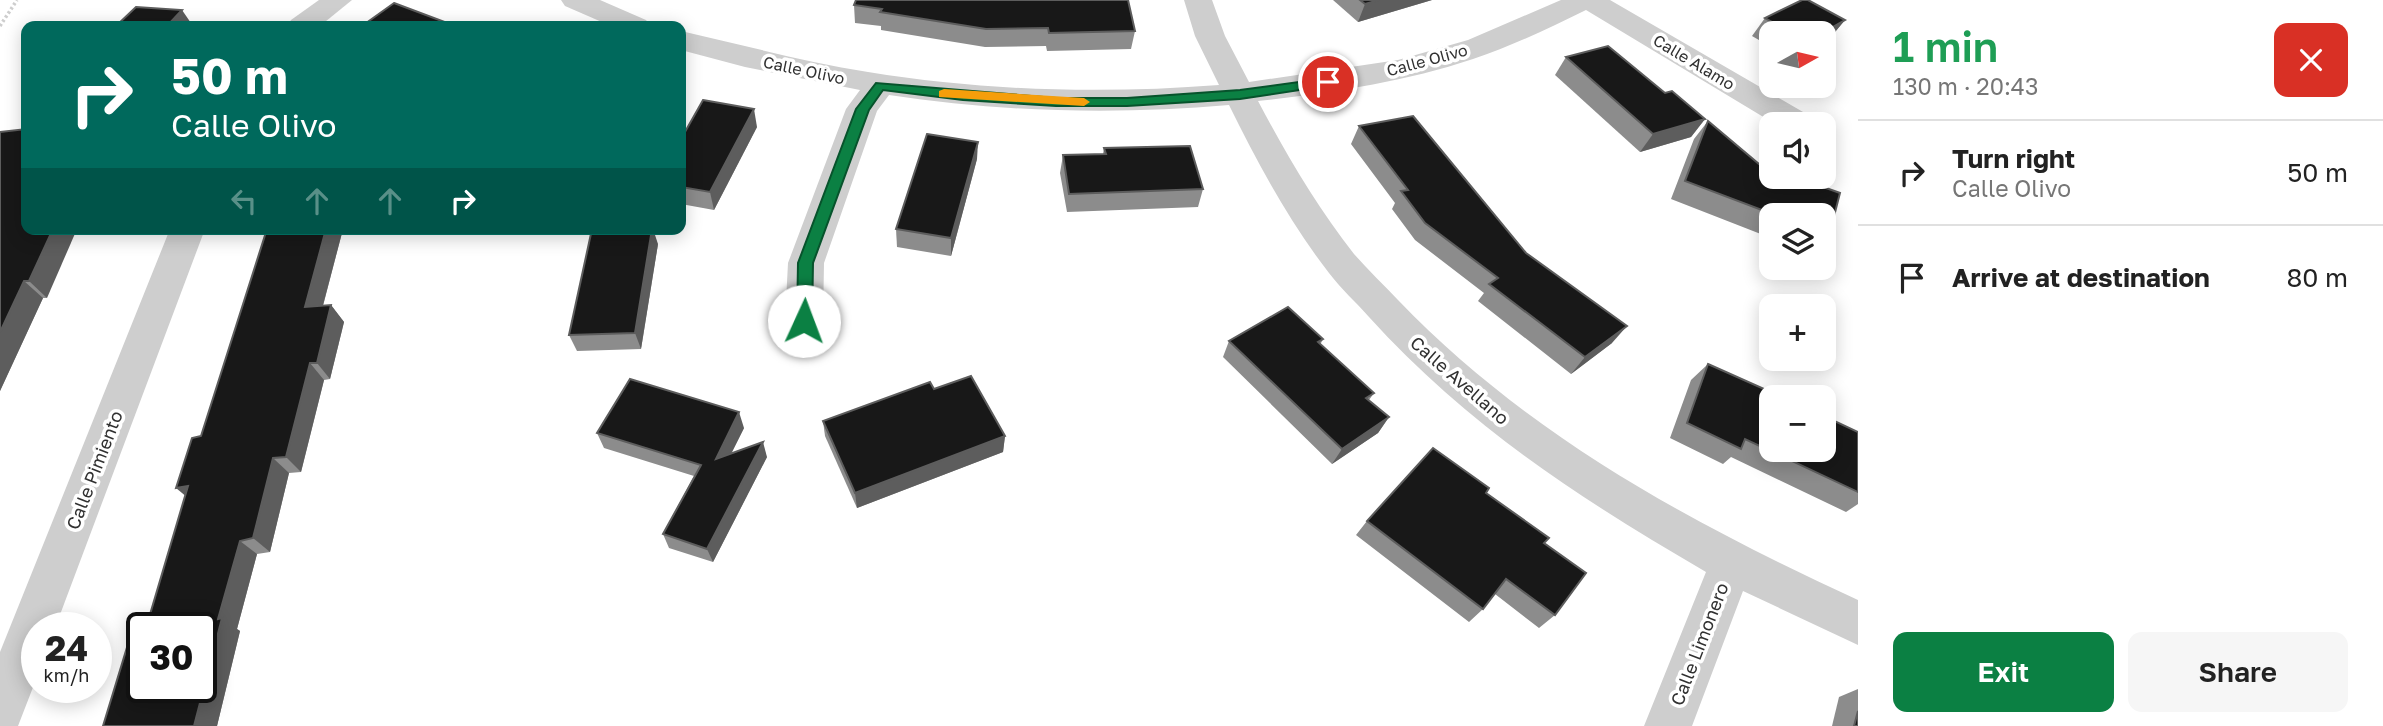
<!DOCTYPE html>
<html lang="en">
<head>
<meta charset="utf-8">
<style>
  :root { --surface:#fff; --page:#f6f6f6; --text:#222; --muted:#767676; --line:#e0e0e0; --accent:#0b8043 }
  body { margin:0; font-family:"Golos Text",sans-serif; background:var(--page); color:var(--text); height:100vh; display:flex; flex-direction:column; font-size:26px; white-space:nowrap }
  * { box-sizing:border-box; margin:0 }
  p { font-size:23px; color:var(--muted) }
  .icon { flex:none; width:38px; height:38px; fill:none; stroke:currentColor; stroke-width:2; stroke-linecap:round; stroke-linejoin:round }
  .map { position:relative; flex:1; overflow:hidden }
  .panel { display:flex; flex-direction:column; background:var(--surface); width:525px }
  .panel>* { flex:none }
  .guide { position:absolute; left:21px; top:21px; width:665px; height:214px; border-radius:14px; box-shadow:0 4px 18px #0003; background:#00695c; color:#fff; overflow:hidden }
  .needle { width:46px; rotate:82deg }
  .fabs { position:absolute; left:1759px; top:21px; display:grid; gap:14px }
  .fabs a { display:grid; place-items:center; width:77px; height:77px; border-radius:14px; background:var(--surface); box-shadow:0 4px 18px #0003; font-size:35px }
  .speed { position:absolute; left:21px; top:612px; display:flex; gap:14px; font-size:35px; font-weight:700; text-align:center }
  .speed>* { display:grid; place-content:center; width:91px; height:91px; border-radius:50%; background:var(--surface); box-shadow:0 4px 18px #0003; line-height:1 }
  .speed small { font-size:18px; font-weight:400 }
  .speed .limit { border:4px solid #111; border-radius:10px; background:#fff; color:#111 }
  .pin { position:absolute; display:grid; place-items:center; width:60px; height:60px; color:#fff; margin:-30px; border:4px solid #fff; border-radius:50%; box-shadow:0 2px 7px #0007 }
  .me { position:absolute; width:77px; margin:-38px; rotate:2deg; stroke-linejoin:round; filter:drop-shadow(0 0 5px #0008) }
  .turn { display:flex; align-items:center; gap:24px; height:147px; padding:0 35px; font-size:32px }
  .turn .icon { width:91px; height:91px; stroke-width:2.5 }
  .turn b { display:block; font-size:49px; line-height:60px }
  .lanes { display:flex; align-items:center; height:66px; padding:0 35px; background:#0003; justify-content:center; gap:35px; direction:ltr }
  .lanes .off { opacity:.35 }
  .round { display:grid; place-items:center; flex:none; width:74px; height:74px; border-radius:14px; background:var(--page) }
  .overview { display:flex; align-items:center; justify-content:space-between; height:119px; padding:0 35px }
  h1 { font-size:42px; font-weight:600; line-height:52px; color:#1e9e55 }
  .action { display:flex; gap:14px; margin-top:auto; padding:14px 35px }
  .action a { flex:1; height:80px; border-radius:14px; background:var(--accent); color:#fff; font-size:28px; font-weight:600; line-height:80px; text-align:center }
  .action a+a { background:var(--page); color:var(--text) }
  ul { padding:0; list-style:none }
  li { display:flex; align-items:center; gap:21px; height:105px; padding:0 35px; border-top:2px solid var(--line) }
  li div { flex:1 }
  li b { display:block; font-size:26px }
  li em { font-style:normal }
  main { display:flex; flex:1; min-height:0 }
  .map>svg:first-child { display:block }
</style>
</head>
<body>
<main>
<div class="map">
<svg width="1858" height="726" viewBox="0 0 1858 726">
  <rect width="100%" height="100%" fill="#fff"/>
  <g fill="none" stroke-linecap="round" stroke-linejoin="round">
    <polyline stroke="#cecece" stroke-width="3.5" stroke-dasharray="2.5 2.5" stroke-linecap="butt" points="0,26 17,0"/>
    <g fill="#cecece" fill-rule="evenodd">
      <polygon points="319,0 352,0 320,26 287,26 291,20"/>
      <polygon points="561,0 600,0 646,20 651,26 611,26 565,6"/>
      <path d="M1184,0H1212L1225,36L1249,82L1398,60L1468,40L1561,0H1610L1810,116L1815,124H1775L1586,10C1549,28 1512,46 1473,59C1404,82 1331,93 1258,101C1286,154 1317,207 1354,254C1368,270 1384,285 1398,300C1529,436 1689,522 1858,600V645L1743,591L1692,726H1644L1706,572C1579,498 1468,426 1369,317C1356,302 1341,289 1329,273C1290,223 1257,162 1229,105C1115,115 1002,112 889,95L877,111L824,263L823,321L817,331L804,336L791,331L785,321L788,263L846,109L860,90L745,67L681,50V31C743,45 805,62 868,72C985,91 1102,94 1219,85L1195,36Z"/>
      <polygon points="170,229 205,229 55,628 37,628 37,677 18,726 0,726 0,652"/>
    </g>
  </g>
  <g fill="#8c8c8c">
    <polygon points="1333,0 1432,0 1358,22"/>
    <polygon points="854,5 1135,31 1131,49 1047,51 1046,46 985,47 881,30 881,26 855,23"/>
    <polygon points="1765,18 1845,20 1830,38 1824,42 1824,33 1771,33 1771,47 1752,36"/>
    <polygon points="1566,57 1665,93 1705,119 1691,137 1640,152 1555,75"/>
    <polygon points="1708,121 1759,164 1771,168 1771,177 1795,177 1840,193 1829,236 1824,242 1824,215 1771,215 1771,238 1671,199 1694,139"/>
    <polygon points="1359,126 1526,253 1612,343 1571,374 1478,301 1484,293 1415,240 1392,209 1395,203 1351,144"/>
    <polygon points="757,127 714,210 681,204 681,139"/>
    <polygon points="0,132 47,298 43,298 0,391"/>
    <polygon points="1104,148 1203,189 1198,207 1067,212 1060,173 1063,155 1103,154"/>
    <polygon points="977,159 951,256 897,247 896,229"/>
    <polygon points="267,229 343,229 323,306 331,305 344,322 330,379 324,380 301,472 289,473 270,552 257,554 237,629 240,631 217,726 103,726 142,688 185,496 201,436"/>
    <polygon points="658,244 641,349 577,351 569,335"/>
    <polygon points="1323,339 1320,345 1374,393 1369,400 1389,417 1378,433 1332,464 1223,357 1229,341"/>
    <polygon points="1708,364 1858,432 1858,504 1846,512 1731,457 1723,464 1670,438 1691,380"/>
    <polygon points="934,389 1005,436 1003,452 857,508 825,436 823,421"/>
    <polygon points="744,428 731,454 767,457 713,562 669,548 663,534 694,476 604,448 597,433"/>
    <polygon points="1486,493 1544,543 1555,615 1539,628 1495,594 1483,609 1469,622 1356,535 1367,521"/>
    <polygon points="1858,689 1858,726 1832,726 1839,697"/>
  </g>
  <g fill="#5d5d5d">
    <polygon points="1379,0 1432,0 1358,22 1365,4"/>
    <polygon points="182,10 193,26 167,26"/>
    <polygon points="1845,20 1830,38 1824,42 1824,33 1822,33"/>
    <polygon points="754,109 757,127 714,210 710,192"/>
    <polygon points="1705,119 1691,137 1640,152 1653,134"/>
    <polygon points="978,142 977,159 951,256 951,238"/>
    <polygon points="53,229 77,229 47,298 29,281"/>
    <polygon points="326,229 343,229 318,324 305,307"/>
    <polygon points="652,229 653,229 658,244 641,349 635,333"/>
    <polygon points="24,281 43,298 0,391 0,332"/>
    <polygon points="331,305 344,322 330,379 317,363"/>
    <polygon points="1627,326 1612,343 1571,374 1585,357"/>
    <polygon points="310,363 324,380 301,472 286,457"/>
    <polygon points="739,412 744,428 721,474 716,459"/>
    <polygon points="1389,417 1378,433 1332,464 1342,449"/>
    <polygon points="1005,436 1003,452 857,508 855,493"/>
    <polygon points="763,442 767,457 713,562 707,549"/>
    <polygon points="273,458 289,473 270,552 253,538"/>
    <polygon points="188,486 194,503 176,488"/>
    <polygon points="240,541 257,554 237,629 240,631 217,726 194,726 218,619"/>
  </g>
  <g fill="#181818" stroke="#5d5d5d" stroke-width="2">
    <polygon points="856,0 1128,0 1135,31 1049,33 1048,28 986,29 880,12 882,9 854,5"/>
    <polygon points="1360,0 1379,0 1365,4"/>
    <polygon points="1802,0 1808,0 1845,20 1822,33 1792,33 1765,18"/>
    <polygon points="394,3 450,24 447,26 362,26"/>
    <polygon points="136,7 182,10 167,26 116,26"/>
    <polygon points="1608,46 1665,93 1672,91 1705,119 1653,134 1566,57"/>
    <polygon points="703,100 754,109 710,192 681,187 681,139"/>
    <polygon points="1413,116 1526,253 1627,326 1585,357 1489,284 1498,278 1425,223 1401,191 1408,190 1359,126"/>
    <polygon points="1708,121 1759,164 1771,168 1771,177 1795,177 1840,193 1829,236 1824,234 1824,215 1775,215 1685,181"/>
    <polygon points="26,129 26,229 53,229 29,281 24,281 0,332 0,132"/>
    <polygon points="927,134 978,142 951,238 896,229"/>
    <polygon points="1190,146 1203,189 1069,194 1063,155 1106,154 1104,148"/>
    <polygon points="267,229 326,229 305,307 331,305 317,363 310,363 286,457 273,458 253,538 240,541 218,619 222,618 194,726 103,726 132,631 142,630 142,688 201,688 201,628 146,628 188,486 176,488 192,438 201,436"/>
    <polygon points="592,229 652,229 635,333 569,335"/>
    <polygon points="1288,307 1323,339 1318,342 1374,393 1366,398 1389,417 1342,449 1229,341"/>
    <polygon points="1708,364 1782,397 1771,397 1771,450 1824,450 1824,416 1858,432 1858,492 1745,439 1741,449 1687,423"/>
    <polygon points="971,376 1005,436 855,493 823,421 930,382 934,389"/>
    <polygon points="630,379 739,412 716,459 763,442 707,549 663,534 701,465 597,433"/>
    <polygon points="1433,448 1489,488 1486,493 1549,538 1544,543 1586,573 1555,615 1506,579 1483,609 1367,521"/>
    <polygon points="1858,711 1858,726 1854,726"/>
  </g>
  <polygon fill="#0b8043" stroke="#07532c" stroke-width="2" points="1328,78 1333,80 1333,85 1240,99 1127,106 1056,106 963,100 883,90 869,110 813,263 812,321 804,327 797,321 798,263 856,109 876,83 1056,98 1127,98 1240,90"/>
  <polygon fill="#f59e0b" points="944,89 1084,98 1090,102 1084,106 939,97 939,91"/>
  <g text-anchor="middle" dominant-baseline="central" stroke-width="7" stroke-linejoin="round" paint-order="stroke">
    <g font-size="16" fill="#313131" stroke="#fff">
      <text transform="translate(1427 60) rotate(-15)">Calle Olivo</text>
      <text transform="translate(1694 62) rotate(31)">Calle Alamo</text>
      <text transform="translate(804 70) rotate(12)">Calle Olivo</text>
    </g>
    <g font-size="18" fill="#313131" stroke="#fff">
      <text transform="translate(1460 380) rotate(41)">Calle Avellano</text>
      <text transform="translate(94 470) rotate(-69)">Calle Pimiento</text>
      <text transform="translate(1699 644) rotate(-69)">Calle Limonero</text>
    </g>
  </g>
</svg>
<div class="fabs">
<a><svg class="needle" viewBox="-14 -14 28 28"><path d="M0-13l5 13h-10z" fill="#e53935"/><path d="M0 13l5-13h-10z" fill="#767676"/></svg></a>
<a><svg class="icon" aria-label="sound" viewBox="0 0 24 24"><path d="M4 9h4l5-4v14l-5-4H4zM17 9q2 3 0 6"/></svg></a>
<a><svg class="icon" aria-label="layers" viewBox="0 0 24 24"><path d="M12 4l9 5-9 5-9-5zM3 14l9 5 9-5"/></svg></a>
<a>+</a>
<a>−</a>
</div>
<div class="speed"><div>24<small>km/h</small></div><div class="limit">30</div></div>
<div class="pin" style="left:1328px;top:82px;background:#d93025"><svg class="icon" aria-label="arrive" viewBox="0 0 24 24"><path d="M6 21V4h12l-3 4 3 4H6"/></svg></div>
<svg class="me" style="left:804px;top:321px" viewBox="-20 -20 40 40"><circle r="19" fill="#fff"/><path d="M0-13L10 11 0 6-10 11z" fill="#0b8043"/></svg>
<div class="guide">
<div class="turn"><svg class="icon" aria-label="right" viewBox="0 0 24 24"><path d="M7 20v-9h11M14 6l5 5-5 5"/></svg><div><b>50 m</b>Calle Olivo</div></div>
<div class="lanes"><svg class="icon off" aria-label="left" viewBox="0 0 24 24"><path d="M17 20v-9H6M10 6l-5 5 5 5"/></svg><svg class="icon off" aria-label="ahead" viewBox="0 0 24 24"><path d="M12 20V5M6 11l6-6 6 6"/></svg><svg class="icon off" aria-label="ahead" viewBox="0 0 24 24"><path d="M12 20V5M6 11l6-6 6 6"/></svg><svg class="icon" aria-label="right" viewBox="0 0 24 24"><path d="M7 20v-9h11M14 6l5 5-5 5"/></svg></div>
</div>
</div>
<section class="panel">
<div class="overview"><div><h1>1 min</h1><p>130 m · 20:43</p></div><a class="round" style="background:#d93025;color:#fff"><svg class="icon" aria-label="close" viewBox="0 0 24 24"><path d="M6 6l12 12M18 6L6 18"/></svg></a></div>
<ul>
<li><svg class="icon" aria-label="right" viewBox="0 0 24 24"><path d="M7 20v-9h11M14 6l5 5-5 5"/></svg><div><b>Turn right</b><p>Calle Olivo</p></div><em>50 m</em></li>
<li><svg class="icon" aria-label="arrive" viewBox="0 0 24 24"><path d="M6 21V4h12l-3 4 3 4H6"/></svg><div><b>Arrive at destination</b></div><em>80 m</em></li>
</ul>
<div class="action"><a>Exit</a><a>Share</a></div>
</section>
</main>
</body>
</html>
